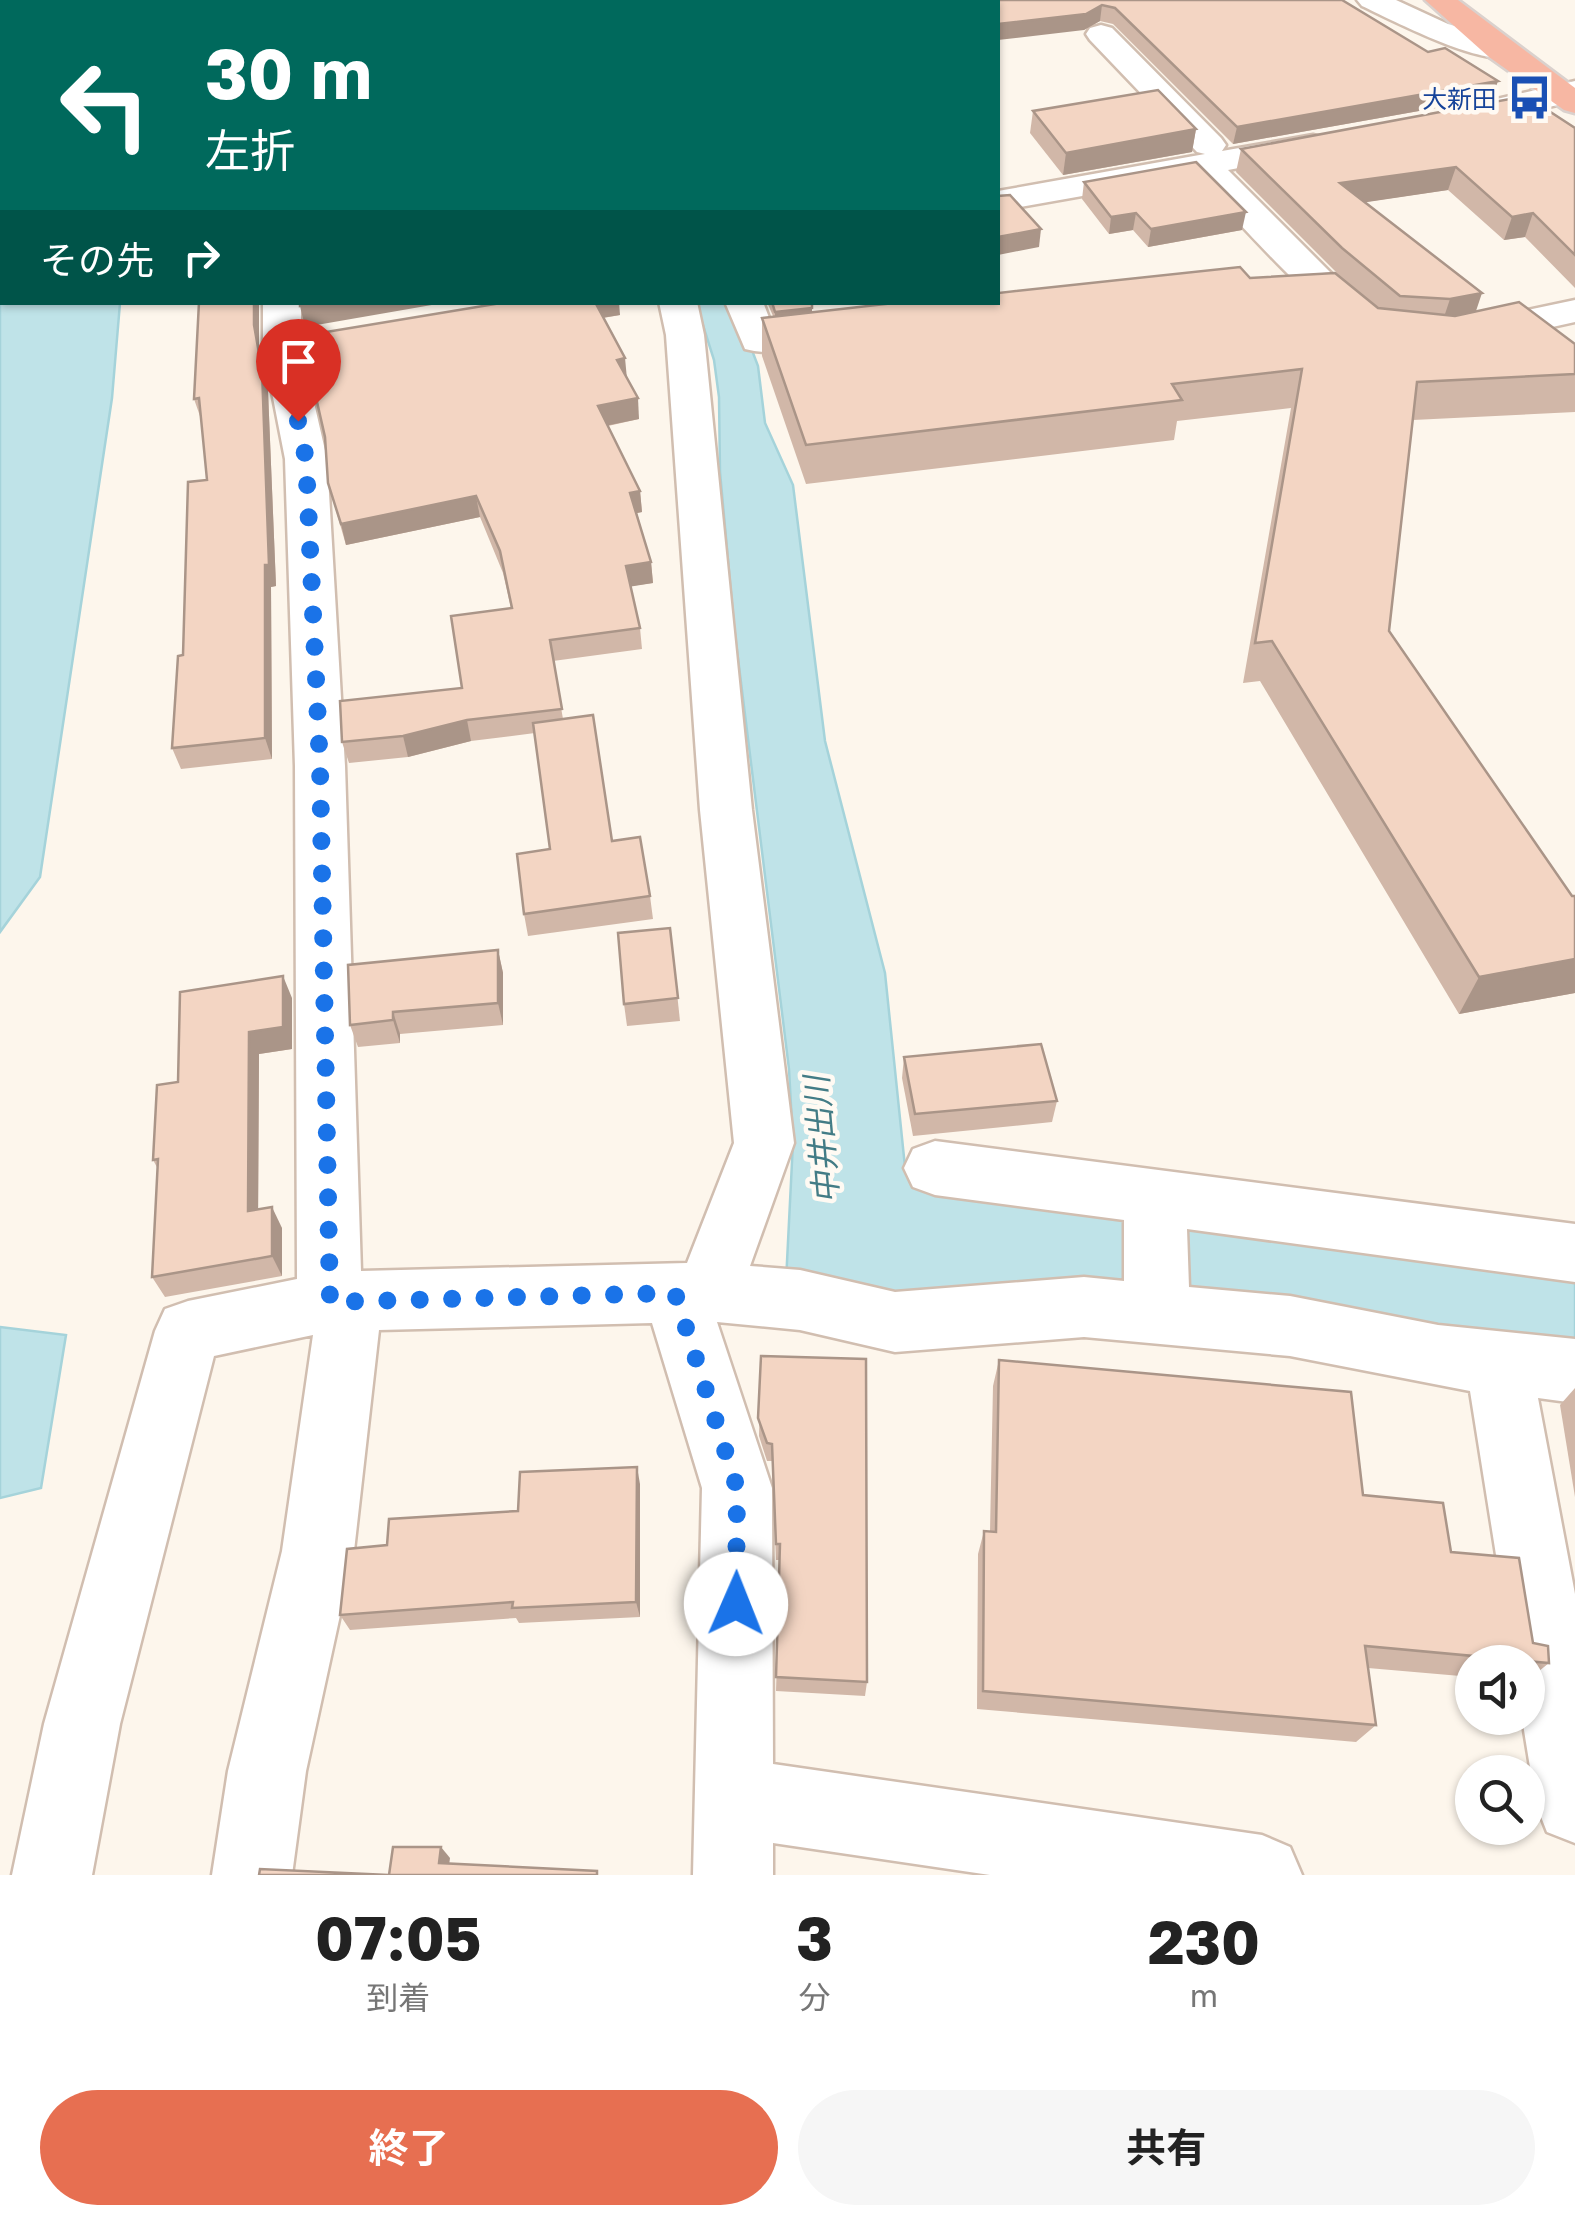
<!DOCTYPE html>
<html lang="ja">
<head>
<meta charset="utf-8">
<style>
  :root { --surface:#fff; --page:#f6f6f6; --text:#222; --muted:#767676; --accent:#e76f51 }
  body { margin:0; font-family:"Golos Text","Noto Sans JP",sans-serif; background:var(--page); color:var(--text); height:100vh; display:flex; flex-direction:column; font-size:38px; white-space:nowrap }
  * { box-sizing:border-box; margin:0 }
  p { font-size:32px; color:var(--muted) }
  .icon { flex:none; width:55px; height:55px; fill:none; stroke:currentColor; stroke-width:2; stroke-linecap:round; stroke-linejoin:round }
  .map { position:relative; height:1875px; overflow:hidden }
  .sheet { display:flex; flex-direction:column; background:var(--surface); flex:1 }
  .sheet>* { flex:none }
  .banner { position:absolute; left:0px; top:0px; width:1000px; height:305px; box-shadow:0 2px 8px #0004; background:#00695c; color:#fff; overflow:hidden }
  .controls { position:absolute; left:1455px; top:1645px; display:grid; gap:20px }
  .controls a { display:grid; place-items:center; width:90px; height:90px; border-radius:50%; background:var(--surface); box-shadow:0 2px 8px #0004; font-size:50px }
  .pin { position:absolute; display:grid; place-items:center; width:85px; height:85px; color:#fff; margin:-102px -42px; border-radius:50% 50% 50% 0; rotate:-45deg; box-shadow:0 0 10px #0007 }
  .pin .icon { rotate:45deg }
  .me { position:absolute; width:110px; margin:-55px; rotate:1deg; stroke-linejoin:round; filter:drop-shadow(0 0 8px #0008) }
  .turn { display:flex; align-items:center; gap:35px; height:210px; padding:0 40px; font-size:45px }
  .turn .icon { width:130px; height:130px; stroke-width:2.5 }
  .turn b { display:block; font-size:70px; line-height:85px }
  .then { display:flex; align-items:center; height:95px; padding:0 40px; background:#0003; gap:20px; font-size:38px }
  .eta { display:flex; justify-content:space-evenly; align-items:center; height:170px; text-align:center }
  .eta b { font-size:60px; font-weight:700; line-height:70px }
  .cta { display:flex; gap:20px; margin-top:auto; padding:20px 40px }
  .cta a { flex:1; height:115px; border-radius:60px; background:var(--accent); color:#fff; font-size:40px; font-weight:700; line-height:115px; text-align:center }
  .cta a+a { background:var(--page); color:var(--text) }
  .map>svg:first-child { display:block }
</style>
</head>
<body>
<div class="map">
<svg width="1575" height="1875" viewBox="0 0 1575 1875">
  <rect width="100%" height="100%" fill="#fdf6ec"/>
  <g fill="#bfe3e8" stroke="#a5d3da" stroke-width="2.5">
    <polygon points="0,0 129,2 2,2 2,302 120,303 112,398 40,877 0,932"/>
    <polygon points="696,303 734,303 758,366 765,423 793,485 825,741 885,973 905,1167 1575,1267 1575,1346 898,1297 786,1282 793,1142 789,1069 734,626 720,472 719,397 714,360"/>
    <polygon points="0,1327 66,1335 41,1488 0,1498"/>
  </g>
  <g fill="none" stroke-linecap="round" stroke-linejoin="round">
    <defs>
      <g id="minor">
        <polygon points="488,0 518,0 520,2 490,2"/>
        <path d="M1357,0H1396L1448,24L1511,43L1515,50L1511,57C1478,65 1394,21 1362,6Z"/>
        <path d="M1101,25L1112,28L1221,138L1226,145L1222,151L1313,135L1325,138L1330,145L1325,152L1228,170L1333,275L1383,316L1388,324L1383,332C1374,334 1368,336 1360,333C1324,320 1227,209 1195,176L998,211V191L1205,154L1197,152L1090,40L1086,34L1090,28Z"/>
        <polygon points="1575,81 1575,101 1461,127 1449,124 1445,117 1449,110"/>
        <polygon points="1575,300 1575,322 1465,346 1451,342 1446,334 1451,326"/>
        <polygon points="263,302 301,302 301,346 327,459 345,766 361,1271 687,1263 734,1143 700,810 666,335 659,302 697,302 704,335 752,810 794,1143 750,1266 800,1270 895,1292 1084,1277 1124,1281 1124,1220 935,1195 913,1187 904,1168 913,1149 935,1141 1575,1224 1575,1282 1187,1229 1189,1287 1290,1296 1438,1325 1575,1339 1575,1403 1538,1398 1575,1594 1575,1843 1547,1832 1536,1804 1522,1718 1528,1718 1528,1662 1513,1662 1470,1391 1290,1356 1084,1337 895,1352 800,1330 717,1322 772,1488 773,1764 1262,1835 1290,1847 1302,1875 990,1875 773,1843 773,1875 693,1875 702,1488 652,1323 379,1330 354,1551 306,1771 292,1875 212,1875 228,1771 282,1551 313,1335 214,1356 120,1724 92,1875 12,1875 44,1724 155,1331 165,1309 188,1301 297,1279 295,766 285,459 263,346"/>
        <path d="M725,302H763L773,328L835,321L849,325L854,333L849,341C818,349 776,357 745,349Z"/>
      </g>
      <polygon id="highway" points="1425,0 1458,0 1575,88 1575,113 1564,110 1489,57"/>
    </defs>
    <use href="#minor" stroke="#d1beb0" stroke-width="5"/>
    <use href="#highway" stroke="#dad1cd" stroke-width="5"/>
    <use href="#minor" fill="#fff" fill-rule="evenodd"/>
    <use href="#highway" fill="#f7b7a3" fill-rule="evenodd"/>
  </g>
  <g fill="#d1b7a8">
    <polygon points="923,0 1342,0 1492,98 1233,144 1113,24 1100,21 1084,30 998,2 925,2"/>
    <polygon points="1033,111 1196,129 1192,152 1063,175 1030,133"/>
    <polygon points="1575,128 1575,288 1525,237 1504,240 1448,190 1365,202 1476,312 1575,344 1575,412 1413,420 1389,631 1572,896 1575,896 1575,993 1459,1014 1260,681 1243,683 1291,408 1177,421 1174,440 806,484 762,356 762,318 773,316 767,302 812,302 812,312 1336,272 1236,172 1241,149"/>
    <polygon points="1084,182 1242,230 1148,247 1133,230 1109,234 1082,199"/>
    <polygon points="259,302 259,346 268,391 276,586 271,587 272,759 181,769 172,748 207,480 201,419 194,399"/>
    <polygon points="507,302 620,315 603,318 626,377 639,419 608,426 640,491 642,512 637,513 651,562 653,583 631,586 640,628 642,649 553,661 563,719 612,841 650,896 653,919 528,936 524,914 550,849 535,733 471,741 408,757 349,763 342,742 462,688 511,608 503,573 480,517 346,545 328,483"/>
    <polygon points="670,928 680,1021 627,1026 624,1004"/>
    <polygon points="498,950 503,973 503,1025 400,1034 400,1043 358,1047 350,1025"/>
    <polygon points="292,998 292,1049 259,1054 258,1210 282,1228 282,1276 165,1297 152,1277 158,1169 153,1160 178,1082"/>
    <polygon points="904,1057 1057,1101 1052,1122 913,1136 902,1078"/>
    <polygon points="761,1356 867,1682 865,1696 776,1691 780,1560 776,1560 772,1461 767,1461 759,1436"/>
    <polygon points="999,1360 1363,1495 1451,1552 1533,1643 1549,1663 1528,1680 1528,1662 1472,1662 1472,1677 1368,1668 1376,1725 1356,1742 977,1709 978,1554 984,1531 990,1532 993,1386"/>
    <polygon points="1575,1388 1575,1497 1560,1405"/>
    <polygon points="640,1484 640,1617 519,1623 516,1618 350,1630 340,1615 387,1545 518,1511"/>
  </g>
  <g fill="#aa9588">
    <polygon points="1102,5 1100,21 1084,30 998,40 998,24"/>
    <polygon points="1498,81 1492,98 1233,144 1237,127"/>
    <polygon points="1196,129 1192,152 1063,175 1066,153"/>
    <polygon points="1456,167 1448,190 1334,207 1340,183"/>
    <polygon points="1246,212 1242,230 1148,247 1151,229"/>
    <polygon points="1136,213 1133,230 1109,234 1111,217"/>
    <polygon points="1533,213 1525,237 1504,240 1512,217"/>
    <polygon points="1041,229 1039,247 998,255 998,237"/>
    <polygon points="1482,293 1474,317 1442,323 1450,299"/>
    <polygon points="254,302 259,302 259,346 268,391 276,586 271,587 272,759 265,738"/>
    <polygon points="321,302 449,302 305,327 300,306"/>
    <polygon points="593,302 619,302 620,315 595,319"/>
    <polygon points="812,308 812,320 775,324 775,312"/>
    <polygon points="625,358 627,379 617,360"/>
    <polygon points="638,398 639,419 600,427 598,406"/>
    <polygon points="640,491 642,512 632,514 630,493"/>
    <polygon points="476,496 480,517 346,545 341,524"/>
    <polygon points="651,562 653,583 628,587 626,566"/>
    <polygon points="467,720 471,741 408,757 403,736"/>
    <polygon points="498,950 503,973 503,1025 498,1003"/>
    <polygon points="1575,959 1575,993 1459,1014 1479,977"/>
    <polygon points="283,976 292,998 292,1049 259,1054 258,1232 248,1211 249,1032"/>
    <polygon points="393,1012 400,1034 400,1043 393,1020"/>
    <polygon points="272,1207 282,1228 282,1276 272,1256"/>
    <polygon points="637,1467 640,1484 640,1617 636,1602"/>
    <polygon points="441,1847 450,1858 448,1873 439,1863"/>
  </g>
  <g fill="#f3d5c3" stroke="#aa9588" stroke-width="2.5">
    <polygon points="194,0 460,0 461,2 194,2"/>
    <polygon points="580,0 828,0 830,2 581,2"/>
    <polygon points="938,0 1342,0 1428,52 1445,48 1498,81 1237,127 1115,8 1102,5 1086,14 998,24 998,2 940,2"/>
    <polygon points="1158,90 1196,129 1066,153 1033,111"/>
    <polygon points="1526,96 1575,128 1575,255 1533,213 1512,217 1456,167 1340,183 1482,293 1450,299 1400,296 1342,248 1241,149"/>
    <polygon points="1196,162 1246,212 1151,229 1136,213 1111,217 1084,182"/>
    <polygon points="1010,195 1041,229 998,237 998,196"/>
    <polygon points="1240,267 1250,278 1335,273 1378,308 1455,316 1519,302 1575,344 1575,374 1417,382 1389,631 1572,896 1575,896 1575,959 1479,977 1272,641 1255,643 1302,369 1172,384 1182,400 806,445 762,318 903,302 998,302 998,293"/>
    <polygon points="199,302 254,302 254,325 262,370 269,565 265,565 265,738 172,748 178,656 183,655 188,482 207,480 199,398 194,399"/>
    <polygon points="300,302 321,302 300,306"/>
    <polygon points="507,302 595,302 625,358 617,360 638,398 598,406 640,491 630,493 651,562 626,566 640,628 550,640 562,709 467,720 403,736 342,742 340,701 462,688 451,616 512,608 500,551 476,496 341,524 328,483 325,437 302,336"/>
    <polygon points="772,302 812,302 812,308 775,312"/>
    <polygon points="593,715 612,841 640,837 650,896 524,914 517,854 550,849 533,723"/>
    <polygon points="670,928 678,998 624,1004 618,933"/>
    <polygon points="498,950 498,1003 393,1012 393,1020 350,1025 348,965"/>
    <polygon points="283,976 283,1027 249,1032 248,1211 272,1207 272,1256 152,1277 158,1159 153,1160 157,1085 178,1082 180,992"/>
    <polygon points="1041,1044 1057,1101 915,1114 904,1057"/>
    <polygon points="761,1356 866,1359 867,1682 776,1677 780,1544 776,1544 772,1444 767,1443 758,1418"/>
    <polygon points="999,1360 1351,1392 1363,1495 1443,1503 1451,1552 1519,1558 1533,1643 1548,1646 1549,1663 1365,1646 1376,1725 983,1691 984,1531 996,1532"/>
    <polygon points="637,1467 636,1602 512,1608 513,1602 340,1615 347,1549 387,1545 389,1519 518,1511 520,1472"/>
    <polygon points="393,1847 441,1847 439,1863 597,1871 597,1875 259,1875 260,1869 389,1875"/>
  </g>
  <g fill="none" stroke-linecap="round" stroke-linejoin="round">
    <polyline stroke="#1a73e8" stroke-width="18" stroke-dasharray="0 32.4" points="298,421 306,459 320,766 330,1302 675,1293 737,1488 736,1604"/>
  </g>
  <defs>
    <symbol id="bus-bare" viewBox="-9 -9 18 18"><path d="M-5-6H5V4H4V6H2V4H-2V6H-4V4H-5ZM-3.5-4V0h7V-4ZM-3.5 1.2v1.5H-2V1.2ZM2 1.2v1.5H3.5V1.2Z" fill="#1a4fb4" stroke="#fffaf3" stroke-width="2.5" paint-order="stroke"/></symbol>
  </defs>
  <g fill-rule="evenodd">
    <use href="#bus-bare" x="1498" y="66" width="63" height="63"/>
  </g>
  <g text-anchor="middle" dominant-baseline="central" stroke-width="9" stroke-linejoin="round" paint-order="stroke">
    <g font-size="25" fill="#164399" stroke="#fffaf3" text-anchor="end">
      <text x="1497" y="98">大新田</text>
    </g>
    <g font-size="32" font-style="italic" fill="#437c86" stroke="#fffaf3">
      <text transform="translate(821 1140) rotate(-95)">中井出川</text>
    </g>
  </g>
</svg>
<div class="controls">
<a><svg class="icon" aria-label="sound" viewBox="0 0 24 24"><path d="M4 9h4l5-4v14l-5-4H4zM17 9q2 3 0 6"/></svg></a>
<a><svg class="icon" aria-label="search" viewBox="0 0 24 24"><circle cx="10" cy="10" r="6"/><path d="M15 15l6 6"/></svg></a>
</div>
<div class="pin" style="left:298px;top:421px;background:#d93025"><svg class="icon" aria-label="arrive" viewBox="0 0 24 24"><path d="M6 21V4h12l-3 4 3 4H6"/></svg></div>
<svg class="me" style="left:736px;top:1604px" viewBox="-20 -20 40 40"><circle r="19" fill="#fff"/><path d="M0-13L10 11 0 6-10 11z" fill="#1a73e8"/></svg>
<div class="banner">
<div class="turn"><svg class="icon" aria-label="left" viewBox="0 0 24 24"><path d="M17 20v-9H6M10 6l-5 5 5 5"/></svg><div><b>30 m</b>左折</div></div>
<div class="then">その先<svg class="icon" aria-label="right" viewBox="0 0 24 24"><path d="M7 20v-9h11M14 6l5 5-5 5"/></svg></div>
</div>
</div>
<section class="sheet">
<div class="eta">
<div><b>07:05</b><p>到着</p></div>
<div><b>3</b><p>分</p></div>
<div><b>230</b><p>m</p></div>
</div>
<div class="cta"><a>終了</a><a>共有</a></div>
</section>
</body>
</html>
